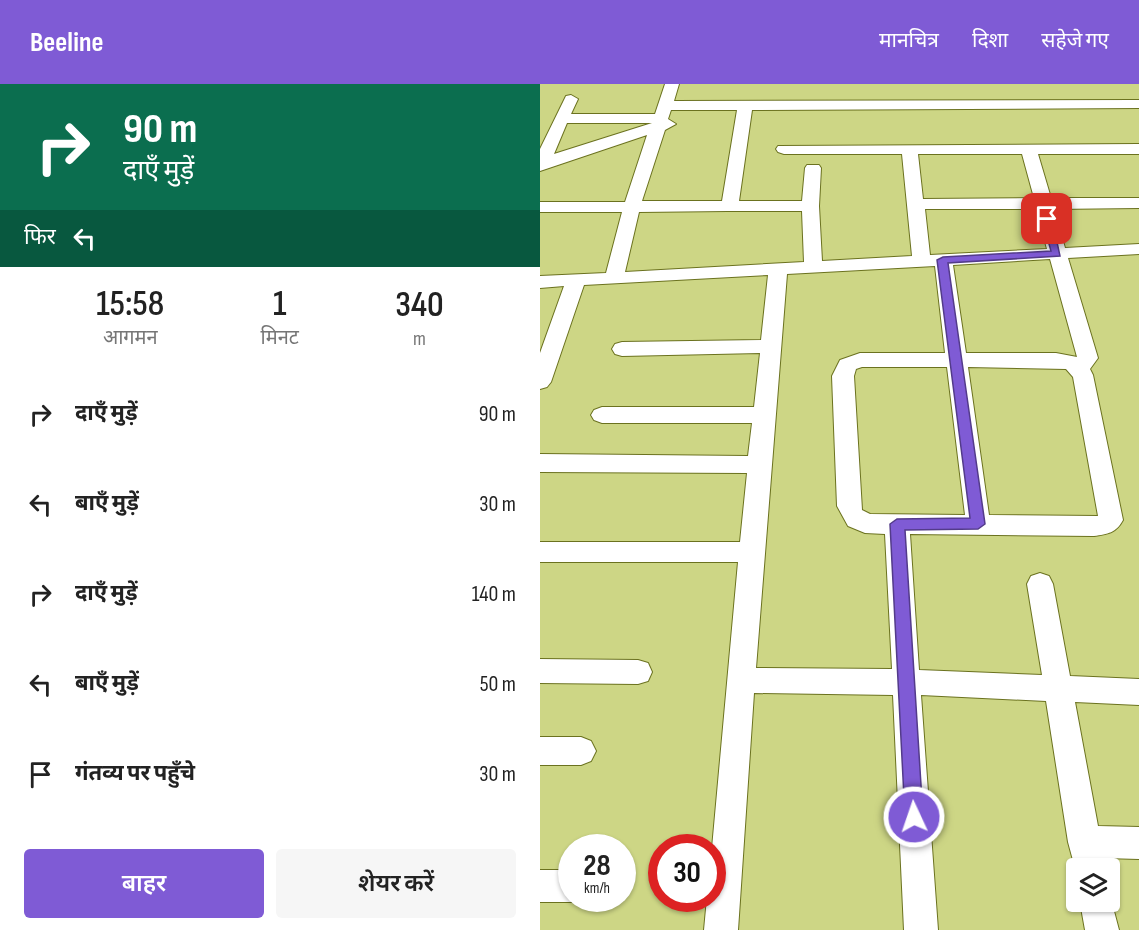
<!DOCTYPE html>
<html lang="hi">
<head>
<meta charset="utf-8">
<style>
  :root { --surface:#fff; --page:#f6f6f6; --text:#222; --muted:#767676; --accent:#7f5bd5 }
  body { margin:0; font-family:"Sofia Sans Condensed","Noto Sans Devanagari",sans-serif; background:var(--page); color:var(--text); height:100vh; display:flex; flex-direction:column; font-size:22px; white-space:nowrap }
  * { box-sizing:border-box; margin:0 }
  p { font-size:20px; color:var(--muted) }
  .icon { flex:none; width:33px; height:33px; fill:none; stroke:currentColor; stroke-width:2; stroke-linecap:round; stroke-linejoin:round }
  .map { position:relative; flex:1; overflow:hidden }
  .panel { display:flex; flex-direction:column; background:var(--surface); width:540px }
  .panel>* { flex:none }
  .hud { background:#0b6e4f; color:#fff; overflow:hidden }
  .fabs { position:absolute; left:526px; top:774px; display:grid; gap:12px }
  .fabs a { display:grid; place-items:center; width:54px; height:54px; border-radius:6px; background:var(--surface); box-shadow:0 2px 4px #0004; font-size:30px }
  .speed { position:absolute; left:18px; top:750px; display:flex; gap:12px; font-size:30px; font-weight:700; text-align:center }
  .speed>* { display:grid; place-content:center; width:78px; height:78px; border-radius:50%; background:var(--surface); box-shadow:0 2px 4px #0004; line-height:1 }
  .speed small { font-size:15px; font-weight:400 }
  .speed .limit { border:9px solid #d22; background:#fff; color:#111 }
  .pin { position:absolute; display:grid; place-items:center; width:51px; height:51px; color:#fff; margin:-26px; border-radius:12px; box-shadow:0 3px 9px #0006 }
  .me { position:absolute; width:66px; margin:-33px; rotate:357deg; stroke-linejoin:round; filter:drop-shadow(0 0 4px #0008) }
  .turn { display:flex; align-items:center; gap:21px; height:126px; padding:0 24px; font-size:27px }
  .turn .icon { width:78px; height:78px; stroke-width:2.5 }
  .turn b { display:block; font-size:42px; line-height:51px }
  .then { display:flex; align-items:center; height:57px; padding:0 24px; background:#0003; gap:12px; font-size:22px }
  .eta { display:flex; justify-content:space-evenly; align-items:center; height:102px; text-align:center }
  .eta b { font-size:36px; font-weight:600; line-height:42px }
  .primary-button { display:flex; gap:12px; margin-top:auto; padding:12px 24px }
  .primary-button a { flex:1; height:69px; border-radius:6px; background:var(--accent); color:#fff; font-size:24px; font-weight:600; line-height:69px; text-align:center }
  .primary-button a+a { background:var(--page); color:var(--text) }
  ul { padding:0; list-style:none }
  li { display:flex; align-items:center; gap:18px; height:90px; padding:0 24px }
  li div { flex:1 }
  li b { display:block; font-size:22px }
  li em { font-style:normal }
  header { display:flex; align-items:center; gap:36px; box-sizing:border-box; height:84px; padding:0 30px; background:var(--accent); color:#fff }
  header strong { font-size:28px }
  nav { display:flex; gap:33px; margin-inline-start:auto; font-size:21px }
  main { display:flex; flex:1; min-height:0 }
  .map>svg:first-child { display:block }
</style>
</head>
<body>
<header>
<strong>Beeline</strong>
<nav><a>मानचित्र</a><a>दिशा</a><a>सहेजे गए</a></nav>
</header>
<main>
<section class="panel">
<div class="hud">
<div class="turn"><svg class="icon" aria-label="right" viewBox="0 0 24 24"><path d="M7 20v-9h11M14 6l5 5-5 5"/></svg><div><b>90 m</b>दाएँ मुड़ें</div></div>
<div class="then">फिर<svg class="icon" aria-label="left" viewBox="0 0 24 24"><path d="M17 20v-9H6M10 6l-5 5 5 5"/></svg></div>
</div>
<div class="eta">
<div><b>15:58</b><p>आगमन</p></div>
<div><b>1</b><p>मिनट</p></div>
<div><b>340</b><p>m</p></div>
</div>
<ul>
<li><svg class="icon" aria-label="right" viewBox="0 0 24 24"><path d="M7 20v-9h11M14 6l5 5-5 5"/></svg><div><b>दाएँ मुड़ें</b></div><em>90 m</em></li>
<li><svg class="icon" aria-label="left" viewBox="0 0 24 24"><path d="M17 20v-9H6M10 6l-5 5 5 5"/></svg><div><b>बाएँ मुड़ें</b></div><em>30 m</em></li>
<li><svg class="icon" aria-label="right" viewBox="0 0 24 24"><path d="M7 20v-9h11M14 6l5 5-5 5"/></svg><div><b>दाएँ मुड़ें</b></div><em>140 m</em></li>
<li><svg class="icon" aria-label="left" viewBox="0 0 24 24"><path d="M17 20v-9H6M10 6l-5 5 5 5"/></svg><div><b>बाएँ मुड़ें</b></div><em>50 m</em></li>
<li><svg class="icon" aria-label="arrive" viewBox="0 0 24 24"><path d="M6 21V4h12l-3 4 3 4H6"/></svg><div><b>गंतव्य पर पहुँचे</b></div><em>30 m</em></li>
</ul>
<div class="primary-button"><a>बाहर</a><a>शेयर करें</a></div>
</section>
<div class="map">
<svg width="599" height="846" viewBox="0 0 599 846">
  <rect width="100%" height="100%" fill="#cdd685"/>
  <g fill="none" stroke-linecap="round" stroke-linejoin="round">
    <defs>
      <g id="street">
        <path d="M125,0H139L134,17L599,16V24L212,26L199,117H262L265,84L267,81H279L281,84L279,122L282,177L372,172L362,70H244L238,68L236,65L238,62L599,60V70H498L511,114H599V124L514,125L525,164L599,160V170L528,174L558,274L550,285L553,291L583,436C576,449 568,450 554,452L370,450L379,586L502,591L487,500L491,492L500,489L509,492L513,500L530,592L599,595V621L535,618L558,742L599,743V775L564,774L566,784H537V791L528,758L506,617L381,611L398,846H364L353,611L214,609L198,846H164L167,814H172V764L198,478H0V458H200L207,389L0,388V370L208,372L212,339H62L54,336L51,331L54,326L62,323H214L220,269L82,272L75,270L72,265L75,260L82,258L221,256L228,191L44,201L11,298L7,303L0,305V269L24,202L0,204V192L66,189L82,128H0V118H85L107,51L0,87V65L26,12L31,11L38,15L31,30H115ZM131,26H197L182,117H102L125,46L136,40L128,35ZM27,39H112L14,70ZM378,70H482L494,114L383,115ZM385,125H496L507,165L390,171ZM187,127H262L264,178L85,188L99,128ZM510,175L537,273L516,269H426L413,181ZM395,182L405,269H320L300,276L292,292L297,422L308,442L325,449L345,450L352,585L216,584L247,190ZM322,283H407L425,431L330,430L322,426L314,292L316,285ZM428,283L526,285L533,293L558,432L449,431Z"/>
        <polygon points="0,575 98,576 108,579 112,588 108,597 98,600 0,599"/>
        <polygon points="0,653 41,653 51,657 56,667 51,677 41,681 0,681"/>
        <polygon points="0,786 32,786 32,814 41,814 32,818 0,818"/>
        <polygon points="570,812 579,846 545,846 540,818 570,818"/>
      </g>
    </defs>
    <use href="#street" stroke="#6b721f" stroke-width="2"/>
    <use href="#street" fill="#fff" fill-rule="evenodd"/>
  </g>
  <polygon fill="#7f5bd5" stroke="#533b8a" stroke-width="1.5" points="507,132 512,135 520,172 408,179 445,440 438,445 365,446 383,733 380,739 374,742 368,739 365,733 350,440 357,435 430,434 397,176 403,173 511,167 502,135"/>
</svg>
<div class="fabs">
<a><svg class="icon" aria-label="layers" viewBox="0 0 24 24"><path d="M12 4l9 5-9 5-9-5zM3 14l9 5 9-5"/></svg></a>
</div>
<div class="speed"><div>28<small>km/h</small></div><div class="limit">30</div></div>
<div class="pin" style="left:507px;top:135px;background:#d93025"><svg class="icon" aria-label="arrive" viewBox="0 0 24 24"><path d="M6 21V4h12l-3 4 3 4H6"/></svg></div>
<svg class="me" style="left:374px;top:733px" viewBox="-20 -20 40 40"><circle r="17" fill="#7f5bd5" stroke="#fff" stroke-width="3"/><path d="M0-11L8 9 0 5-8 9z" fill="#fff"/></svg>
</div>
</main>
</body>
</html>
